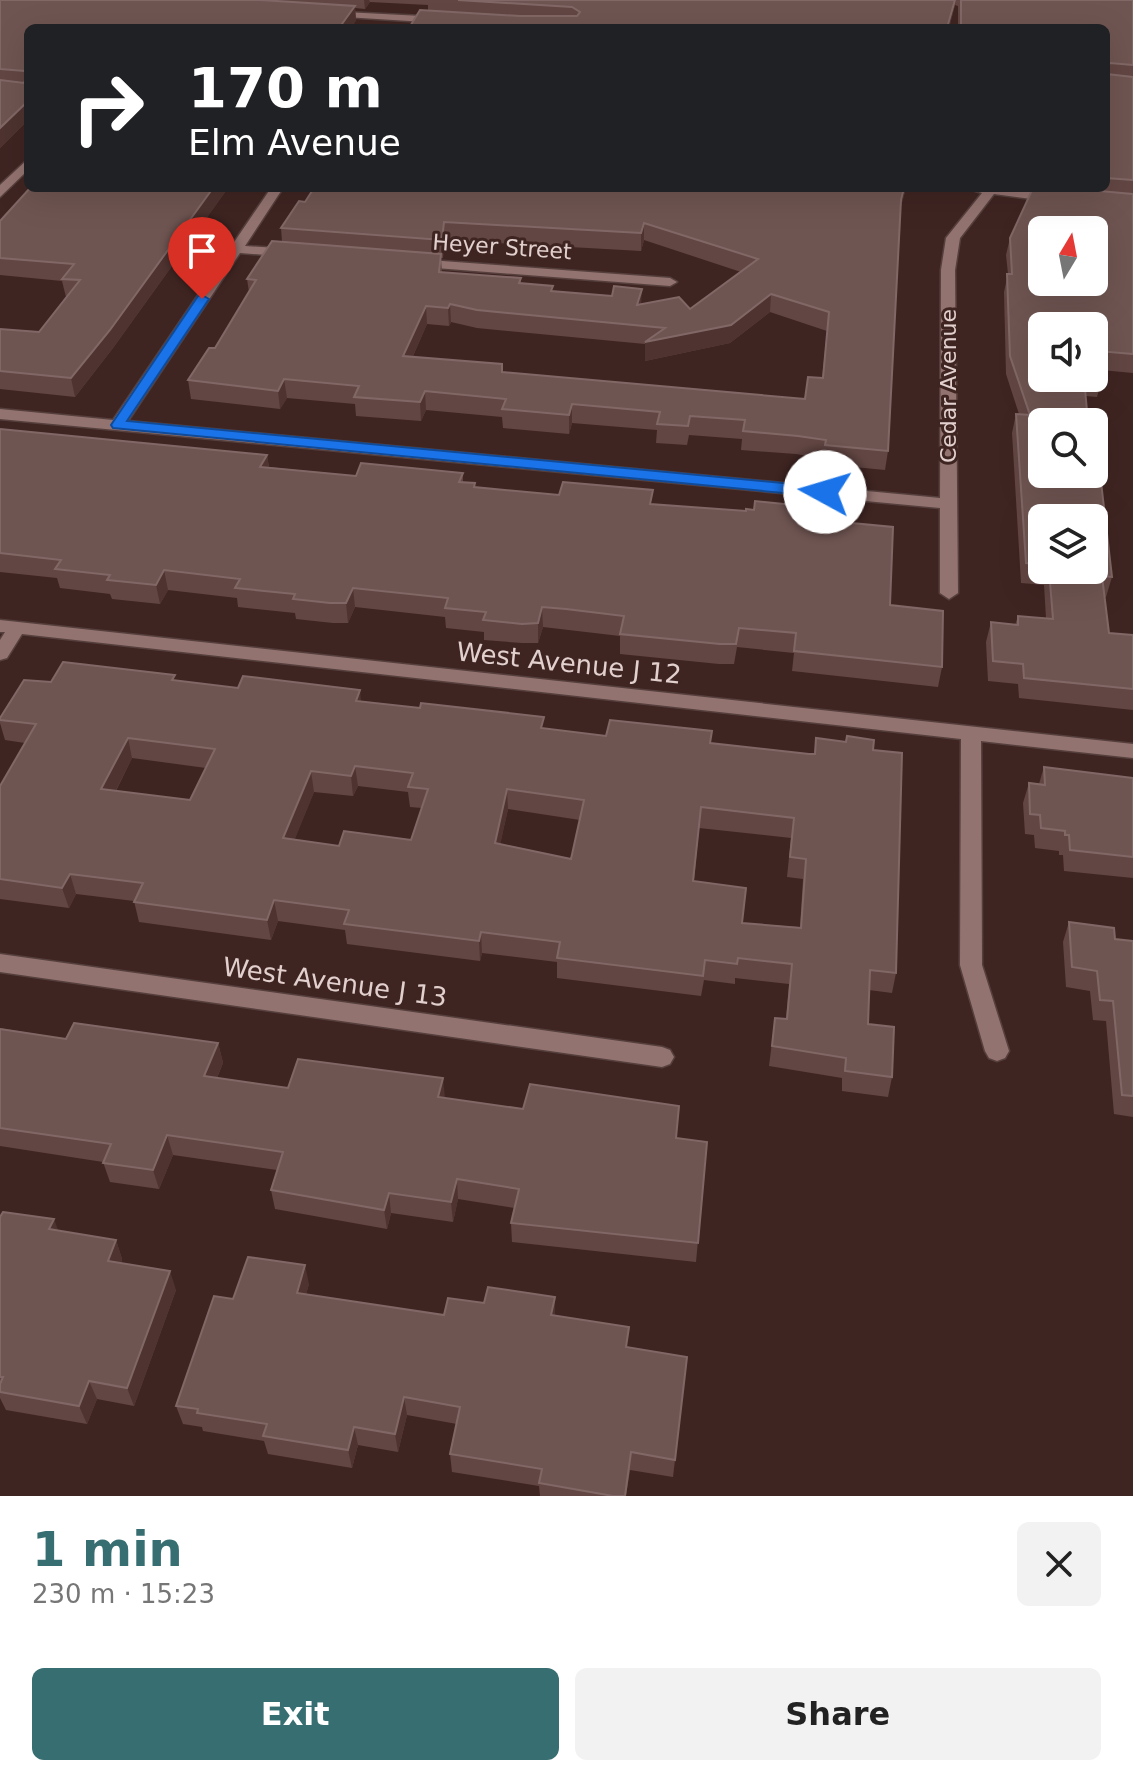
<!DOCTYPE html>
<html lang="en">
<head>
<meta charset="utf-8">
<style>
  :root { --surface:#fff; --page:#f2f2f2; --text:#222; --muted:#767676; --accent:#376e71 }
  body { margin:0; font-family:"DejaVu Sans",sans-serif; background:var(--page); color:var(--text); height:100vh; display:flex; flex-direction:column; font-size:30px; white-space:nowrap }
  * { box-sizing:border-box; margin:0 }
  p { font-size:26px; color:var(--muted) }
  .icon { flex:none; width:44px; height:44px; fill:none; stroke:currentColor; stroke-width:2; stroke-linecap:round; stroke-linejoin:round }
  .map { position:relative; height:1496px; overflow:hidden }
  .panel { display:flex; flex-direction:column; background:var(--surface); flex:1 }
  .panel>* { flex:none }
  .guide { position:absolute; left:24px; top:24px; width:1086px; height:168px; border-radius:12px; box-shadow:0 8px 32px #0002; background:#202124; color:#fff; overflow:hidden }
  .needle { width:52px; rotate:10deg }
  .controls { position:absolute; left:1028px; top:216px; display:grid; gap:16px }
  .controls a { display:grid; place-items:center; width:80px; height:80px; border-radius:12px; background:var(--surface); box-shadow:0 8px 32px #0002; font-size:40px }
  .pin { position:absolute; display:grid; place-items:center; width:68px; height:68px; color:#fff; margin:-82px -34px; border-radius:50% 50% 50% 0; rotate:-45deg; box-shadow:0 0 8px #0007 }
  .pin .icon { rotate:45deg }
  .me { position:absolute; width:88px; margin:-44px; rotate:276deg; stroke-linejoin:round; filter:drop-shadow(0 0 6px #0008) }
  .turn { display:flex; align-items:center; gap:28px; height:168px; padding:0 32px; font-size:36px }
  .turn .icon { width:104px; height:104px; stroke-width:2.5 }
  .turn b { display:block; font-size:56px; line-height:68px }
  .round { display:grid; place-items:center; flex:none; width:84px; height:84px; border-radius:12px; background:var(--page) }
  .overview { display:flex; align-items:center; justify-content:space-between; height:136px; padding:0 32px }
  h1 { font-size:48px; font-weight:600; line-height:60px; color:var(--accent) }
  .button { display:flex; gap:16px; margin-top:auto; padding:16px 32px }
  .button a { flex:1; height:92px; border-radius:12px; background:var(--accent); color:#fff; font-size:32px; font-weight:600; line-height:92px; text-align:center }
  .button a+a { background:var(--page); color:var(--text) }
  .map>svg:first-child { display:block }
</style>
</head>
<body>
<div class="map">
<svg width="1133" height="1496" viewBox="0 0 1133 1496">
  <rect width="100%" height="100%" fill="#3f2522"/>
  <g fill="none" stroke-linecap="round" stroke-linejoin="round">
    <defs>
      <g id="minor">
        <polygon points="325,11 441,17 446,20 441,23 329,16 325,15"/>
        <polygon points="28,159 28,170 0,197 0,185"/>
        <polygon points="271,188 283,188 245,246 292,249 299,253 292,257 240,253 128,421 940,498 941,270 946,238 982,193 966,188 1004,188 1060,195 1061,198 1055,202 994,194 960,238 955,270 958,593 949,599 940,593 940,508 0,419 0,409 113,420"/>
        <polygon points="415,259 670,278 677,282 670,286 410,266 408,263"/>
        <polygon points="0,620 1133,744 1133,758 981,741 982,965 1009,1051 1005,1058 997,1061 989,1058 985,1051 960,965 961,739 22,634 7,658 0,660 0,640 5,632 0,632"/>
        <polygon points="0,954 662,1047 670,1050 674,1057 670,1064 662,1067 0,972"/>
      </g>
    </defs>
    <use href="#minor" stroke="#56403e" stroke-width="3"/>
    <use href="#minor" fill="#937370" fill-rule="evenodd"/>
  </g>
  <g fill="#624643" fill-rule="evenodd">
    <path d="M0,0H1133V373L1101,370L1102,379L1097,397L1086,396L1042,422L1112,577L1106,597H1105L1109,633L1133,635V710L1019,698L1018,684L988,681L986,642L991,622L1015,625L1018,616L1046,618L1044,585L1021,583L1012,433L1016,414H1019L1006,374L1004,292L1008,274L1006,255L1010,238L1033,188H1106V28H958V6L955,5L949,28H409L428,10V5L370,2L365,9L355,8L356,21L28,28V120L0,148ZM1042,326L1094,378H1042ZM1042,518L1094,570H1042Z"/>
    <polygon points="228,188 113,348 75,397 0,389 0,329 39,332 67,297 66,297 62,281 0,275 0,221"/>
    <path d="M314,188H906L900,210L888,451L885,470L823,464L824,459L796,454L741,450L742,439L689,435L687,445L656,443L657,430L572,423L569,434L503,428L502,417L426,410L421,421L356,416L355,404L287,398L280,409L191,399L188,380L215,348L249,292L247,279L282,242L281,228L305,202ZM444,240L641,251L644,240L741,272L690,309L641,305L553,291L521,283V278L442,272L441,258H443ZM770,312L827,331L822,378L805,399L502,372L413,356L427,324L449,326L451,322L477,328L645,344V361L730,343Z"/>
    <polygon points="0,429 267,455 269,467 356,476 463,473 463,482 475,487 852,523 890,605 942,667 938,687 792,671 794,653 737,647 734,664 719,664 620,654 620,636 543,627 538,643 522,643 484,640 484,632 446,628 445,617 355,607 348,623 333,623 296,619 295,613 238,607 237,598 168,590 160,604 112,599 110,594 60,588 57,578 0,572"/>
    <path d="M176,681L361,701L544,729L606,736L711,743L809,754H814L816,738L873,750L896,973L892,993L869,990L868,1024L892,1077L888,1097L842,1091V1078L769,1066L775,1018L786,1019L789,984L735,978V984L704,980L701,996L557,978V962L482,953L480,961L347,944L345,930L278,921L271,940L139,922L134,901L76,894L69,908L0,899V786L25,743L5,740L0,723V718L51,682ZM132,758L206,768L190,800L116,791ZM358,786L408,792L410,807L422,808L411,840L339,846L294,840L314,792L353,796ZM508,809L580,820L571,859L500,844ZM699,828L791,838L787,877L803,879L800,927L742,923L694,881Z"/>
    <polygon points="1044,767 1133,778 1133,878 1064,871 1063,855 1059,855 1059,851 1035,848 1034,835 1025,834 1023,803 1029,783 1039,784"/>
    <polygon points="1069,922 1115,939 1133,941 1133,1117 1114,1114 1106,1021 1093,1020 1090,991 1066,987 1063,942"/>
    <polygon points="0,1028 66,1039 218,1043 223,1063 217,1078 288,1088 445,1098 676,1138 707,1142 696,1262 512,1242 511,1223 515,1208 458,1199 453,1222 391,1213 387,1229 275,1209 271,1190 277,1170 173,1155 159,1189 110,1182 103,1162 0,1146"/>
    <polygon points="0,1217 58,1231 116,1240 122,1259 121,1263 176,1290 134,1406 97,1399 87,1424 6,1410 0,1398"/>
    <polygon points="309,1284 306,1294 444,1315 484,1303 555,1297 555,1315 628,1347 687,1357 673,1477 630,1470 626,1496 540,1496 539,1486 452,1472 450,1454 457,1424 407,1415 398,1452 358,1445 352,1468 268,1454 264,1441 203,1431 202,1427 183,1424 176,1406 233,1299"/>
  </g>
  <g fill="#4e3330">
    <polygon points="364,0 369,0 370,2 365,9"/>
    <polygon points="955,0 956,0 955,5 949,28 947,28"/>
    <polygon points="355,6 356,21 351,28 339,28"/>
    <polygon points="28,101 28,120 0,148 0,128"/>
    <polygon points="213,188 228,188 113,348 75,397 71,378"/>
    <polygon points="904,188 906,188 898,217 901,200"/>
    <polygon points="444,222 444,240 443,258 442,240"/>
    <polygon points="644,223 644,240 641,251 641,233"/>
    <polygon points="642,289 641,307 637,305"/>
    <polygon points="771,294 770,312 730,343 645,361 645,342"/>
    <polygon points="450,304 451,322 449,326 448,308"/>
    <polygon points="426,306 427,324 405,374 403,356"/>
    <polygon points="284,379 287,398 280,409 278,391"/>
    <polygon points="425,391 426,410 421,421 420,402"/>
    <polygon points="572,404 572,423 569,434 569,415"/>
    <polygon points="267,455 270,474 260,467"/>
    <polygon points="164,570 168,590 160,604 156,585"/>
    <polygon points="353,588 355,607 348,623 346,603"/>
    <polygon points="542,607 543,627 538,643 538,623"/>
    <polygon points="360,690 362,710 356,701"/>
    <polygon points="128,738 132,758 106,810 101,789"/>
    <polygon points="355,766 358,786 353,796 351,776"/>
    <polygon points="311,771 314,792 287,859 283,838"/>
    <polygon points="507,789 508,809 496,864 495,843"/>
    <polygon points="70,874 76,894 69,908 62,888"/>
    <polygon points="274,900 278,921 271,940 267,920"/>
    <polygon points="481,932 482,953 480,961 479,941"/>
    <polygon points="218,1043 223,1063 209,1096 204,1076"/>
    <polygon points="443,1078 445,1098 438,1097"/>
    <polygon points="167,1135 173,1155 159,1189 153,1170"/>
    <polygon points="457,1179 458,1199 453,1222 451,1202"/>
    <polygon points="389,1193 391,1213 387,1229 384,1210"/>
    <polygon points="54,1219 61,1238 49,1229"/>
    <polygon points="116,1240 122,1259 115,1280 108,1261"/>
    <polygon points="305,1265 309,1284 301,1311 297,1293"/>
    <polygon points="170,1271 176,1290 134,1406 127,1388"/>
    <polygon points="555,1297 555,1316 551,1315"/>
    <polygon points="89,1381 97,1399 87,1424 79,1406"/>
    <polygon points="404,1397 407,1415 398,1452 395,1434"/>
    <polygon points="354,1427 358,1445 352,1468 348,1450"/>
  </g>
  <g fill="#6f5552" stroke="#816866" stroke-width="2" fill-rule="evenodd">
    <polygon points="0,0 261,0 355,6 339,28 28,28 28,101 0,128 0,80 24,83 28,74 25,71 0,69"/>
    <polygon points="458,0 955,0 947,28 409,28 420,10 520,16 577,16 580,12 572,7"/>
    <polygon points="961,0 1133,0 1133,65 1110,63 1106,66 1107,74 1133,77 1133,180 1106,178 1106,28 961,28"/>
    <polygon points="30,188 213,188 110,330 71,378 0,371 0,329 39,332 80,280 62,279 74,264 0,258 0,221"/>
    <path d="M314,188H904L901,200L888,451L825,445L826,440L798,436L743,431L745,420L690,416L688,426L657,424L660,412L572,404L569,415L502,409L506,399L425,391L420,402L354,397L359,386L284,379L278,391L188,380L209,348H215L256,280L247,279L272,241L441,254L439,272L521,278L519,283L553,286L551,291L612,296L614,286L642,289L637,305L679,297L690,309L758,259L644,223L641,233L444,222L442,240L281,228L299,201L305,202ZM771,294L829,312L823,378L808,377L805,399L502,372V364L403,356L426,306L448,308L450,304L477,310L665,328L645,342L731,325Z"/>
    <path d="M1033,188H1066L1133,194V354L1098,351L1102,379L1094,378V326H1042V378H1084L1088,422H1042V474H1094V447H1097L1112,577L1102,576L1109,633L1133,635V689L1024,678L1023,664L993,661L991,622L1018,625V616L1053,619L1049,570H1094V518H1042V565L1026,563L1016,414L1030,415L1010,356L1007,274H1012L1010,238ZM1042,230H1094V282H1042Z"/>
    <polygon points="0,429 267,455 260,467 356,476 361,463 463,473 459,482 475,483 474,487 559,495 563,482 653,490 650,504 746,511 746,509 754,510 755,501 853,511 852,523 893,527 890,605 943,611 942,667 794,651 796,633 739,628 736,644 720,644 620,634 624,616 566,609 542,607 538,623 522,624 483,620 486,612 445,608 448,598 353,588 346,603 330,603 293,599 295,594 235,588 240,579 164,570 156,585 107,580 110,575 55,569 61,560 0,553"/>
    <path d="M63,662L175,675L172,680L238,688L243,676L360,690L356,701L420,708L421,703L544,717L541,728L606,736L610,720L712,731L710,743L809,754H815L816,738L846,742L847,736L874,740L873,750L902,753L896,973L870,970L868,1024L894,1027L892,1077L845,1071L846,1058L772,1046L775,1018L787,1019L792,964L738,958L737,964L705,960L703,976L557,958L560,942L481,932L479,941L344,924L349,910L274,900L267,920L134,902L143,883L70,874L62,888L0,879V786L36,724L0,720V718L24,680L51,682ZM128,738L215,749L190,800L101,789ZM355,766L413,773L408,787L428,789L411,840L344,831L339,846L283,838L311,771L351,776ZM507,789L584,800L571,859L495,843ZM701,807L794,818L790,857L806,859L801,928L742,923L746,888L693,881Z"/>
    <polygon points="1044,767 1133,778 1133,857 1070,850 1069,835 1065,835 1065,831 1041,828 1040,815 1030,814 1029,783 1045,785"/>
    <polygon points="1069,922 1114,928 1115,939 1133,941 1133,1096 1122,1095 1113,1001 1100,1000 1097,971 1072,967"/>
    <polygon points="74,1023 218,1043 204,1076 288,1088 298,1059 443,1078 438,1097 523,1109 530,1084 679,1106 676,1138 707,1142 698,1243 511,1223 519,1189 457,1179 451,1202 389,1193 384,1210 271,1190 283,1152 167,1135 153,1170 103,1163 111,1144 0,1128 0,1029 66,1039"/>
    <polygon points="3,1212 54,1219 49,1229 116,1240 108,1261 170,1271 127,1388 89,1381 79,1406 0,1392 0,1384 3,1377 0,1377 0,1217"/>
    <polygon points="248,1257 305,1265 297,1293 444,1315 448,1298 484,1303 488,1287 555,1297 551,1315 629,1327 626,1347 687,1357 675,1460 631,1452 625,1496 613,1496 539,1483 542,1469 450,1454 460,1407 404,1397 395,1434 354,1427 348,1450 263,1436 267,1424 197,1413 198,1409 176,1406 214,1296 233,1299"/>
  </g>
  <polygon fill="#1a73e8" stroke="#114b97" stroke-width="2" points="202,295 209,299 127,421 825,487 832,492 825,497 113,428 111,425 198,296"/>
  <g text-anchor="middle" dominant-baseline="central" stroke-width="6" stroke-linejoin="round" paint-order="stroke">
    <g font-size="22" fill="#e2d0ce" stroke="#3f2522">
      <text transform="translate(502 247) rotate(4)">Heyer Street</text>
      <text transform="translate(948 386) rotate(-90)">Cedar Avenue</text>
    </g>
    <g font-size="26" fill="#e2d0ce" stroke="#3f2522">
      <text transform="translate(569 663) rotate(6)">West Avenue J 12</text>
      <text transform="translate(335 982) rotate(8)">West Avenue J 13</text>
    </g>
  </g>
</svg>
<div class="controls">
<a><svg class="needle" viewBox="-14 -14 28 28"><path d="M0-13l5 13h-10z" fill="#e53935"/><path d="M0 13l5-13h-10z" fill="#767676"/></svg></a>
<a><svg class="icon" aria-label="sound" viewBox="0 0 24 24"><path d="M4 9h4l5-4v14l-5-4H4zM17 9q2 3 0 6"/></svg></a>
<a><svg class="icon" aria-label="search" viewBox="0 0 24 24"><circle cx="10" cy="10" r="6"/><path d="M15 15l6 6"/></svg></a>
<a><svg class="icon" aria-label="layers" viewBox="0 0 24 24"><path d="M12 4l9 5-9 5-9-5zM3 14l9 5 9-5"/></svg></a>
</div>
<div class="pin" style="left:202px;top:299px;background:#d93025"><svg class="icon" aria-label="arrive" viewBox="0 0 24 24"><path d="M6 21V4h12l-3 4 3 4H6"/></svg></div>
<svg class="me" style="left:825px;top:492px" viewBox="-20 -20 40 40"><circle r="19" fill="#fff"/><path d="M0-13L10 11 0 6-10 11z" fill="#1a73e8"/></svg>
<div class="guide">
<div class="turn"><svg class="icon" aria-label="right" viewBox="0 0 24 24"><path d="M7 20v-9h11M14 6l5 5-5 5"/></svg><div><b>170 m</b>Elm Avenue</div></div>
</div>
</div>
<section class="panel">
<div class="overview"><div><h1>1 min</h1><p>230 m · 15:23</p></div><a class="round"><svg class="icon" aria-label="close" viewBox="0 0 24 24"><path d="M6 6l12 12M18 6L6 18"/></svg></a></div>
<div class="button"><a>Exit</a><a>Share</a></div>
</section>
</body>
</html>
